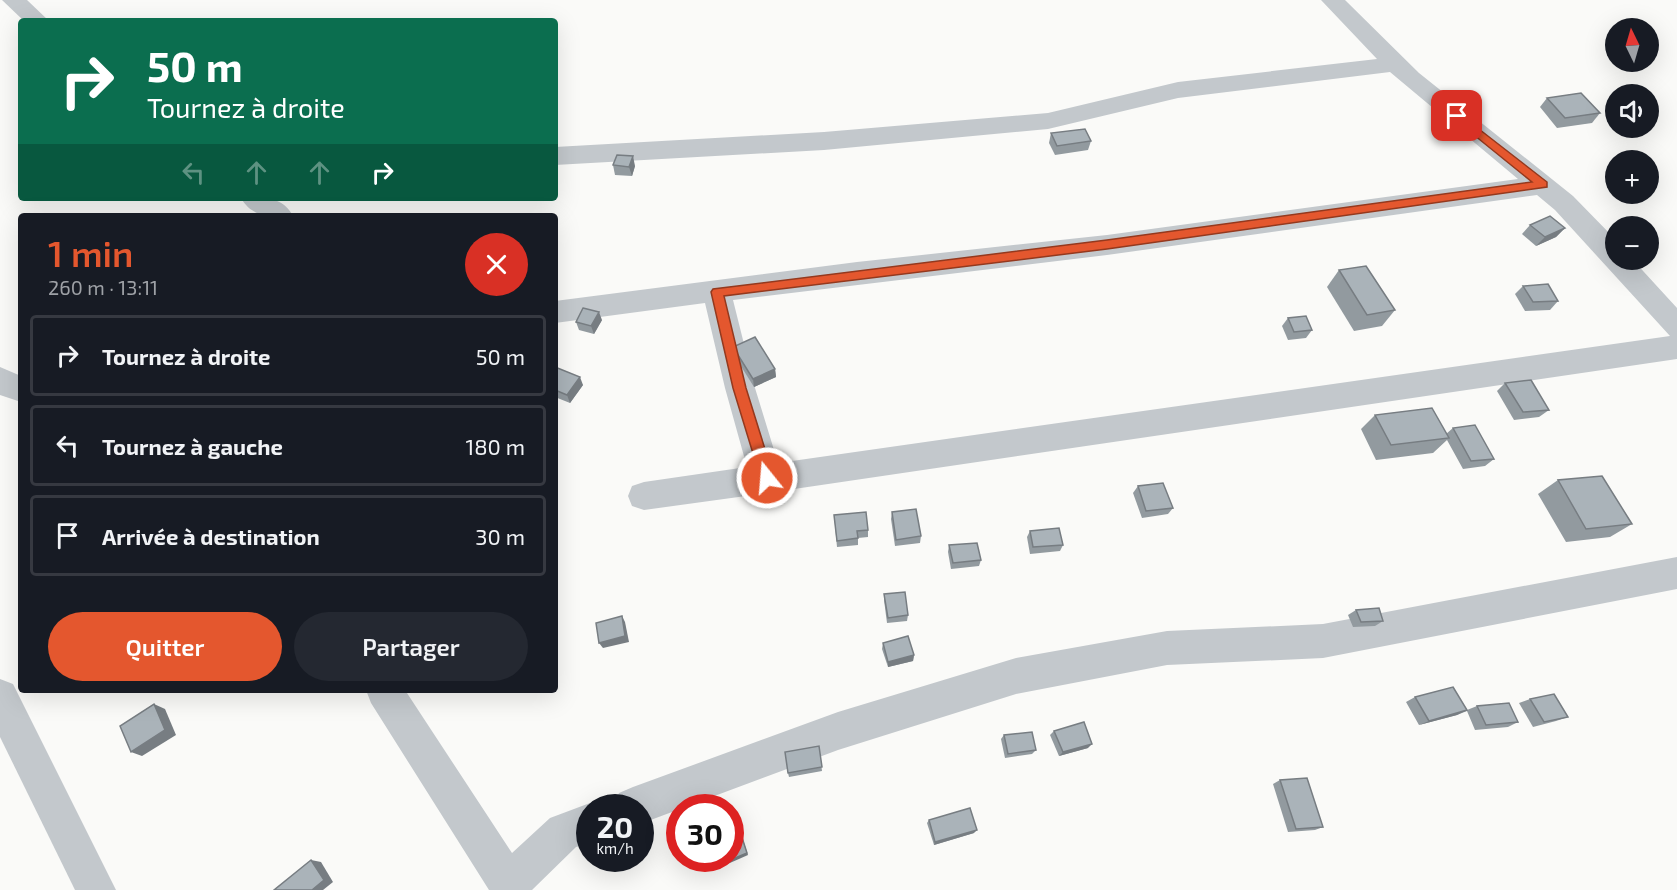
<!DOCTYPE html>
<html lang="fr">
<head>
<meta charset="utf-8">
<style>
  :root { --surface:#171b24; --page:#242831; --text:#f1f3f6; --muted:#9ea1a6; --line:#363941; --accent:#e4572e }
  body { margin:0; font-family:"Exo 2",sans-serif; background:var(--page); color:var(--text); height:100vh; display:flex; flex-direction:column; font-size:22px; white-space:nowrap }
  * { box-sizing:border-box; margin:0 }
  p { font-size:20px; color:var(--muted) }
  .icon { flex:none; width:33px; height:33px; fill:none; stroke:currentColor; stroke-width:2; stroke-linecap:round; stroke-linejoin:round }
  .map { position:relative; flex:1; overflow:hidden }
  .panel { position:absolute; left:18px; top:213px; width:540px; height:480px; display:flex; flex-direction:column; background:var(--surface); border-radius:6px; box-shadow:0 6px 24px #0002 }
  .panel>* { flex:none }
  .top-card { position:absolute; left:18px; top:18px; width:540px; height:183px; border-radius:6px; box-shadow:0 6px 24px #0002; background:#0b6e4f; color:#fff; overflow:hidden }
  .needle { width:39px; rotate:355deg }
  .buttons { position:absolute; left:1605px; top:18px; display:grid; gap:12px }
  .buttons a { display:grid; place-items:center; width:54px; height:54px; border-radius:50%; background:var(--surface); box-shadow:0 6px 24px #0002; font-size:30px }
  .speed { position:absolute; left:576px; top:794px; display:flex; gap:12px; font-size:30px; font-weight:700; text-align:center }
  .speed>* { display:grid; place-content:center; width:78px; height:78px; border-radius:50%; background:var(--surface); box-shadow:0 6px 24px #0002; line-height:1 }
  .speed small { font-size:15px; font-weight:400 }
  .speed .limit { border:9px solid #d22; background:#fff; color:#111 }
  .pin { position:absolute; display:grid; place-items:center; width:51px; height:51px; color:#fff; margin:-26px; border-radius:12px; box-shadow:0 3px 9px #0006 }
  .me { position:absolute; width:66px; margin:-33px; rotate:343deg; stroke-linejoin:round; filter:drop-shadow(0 0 4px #0008) }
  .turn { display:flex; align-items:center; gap:21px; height:126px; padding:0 30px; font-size:27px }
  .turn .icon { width:78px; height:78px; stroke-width:2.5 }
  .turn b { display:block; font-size:42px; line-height:51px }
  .lanes { display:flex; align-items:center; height:57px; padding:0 30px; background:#0003; justify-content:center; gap:30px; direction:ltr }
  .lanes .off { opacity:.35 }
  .round { display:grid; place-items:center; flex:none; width:63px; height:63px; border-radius:32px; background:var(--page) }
  .overview { display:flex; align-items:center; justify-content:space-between; height:102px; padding:0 30px }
  h1 { font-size:36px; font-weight:600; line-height:45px; color:var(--accent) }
  .button { display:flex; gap:12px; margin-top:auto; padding:12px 30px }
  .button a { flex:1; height:69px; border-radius:36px; background:var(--accent); color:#fff; font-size:24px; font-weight:600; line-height:69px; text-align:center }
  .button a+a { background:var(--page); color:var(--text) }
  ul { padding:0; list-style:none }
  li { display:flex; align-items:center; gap:18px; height:81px; margin:0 12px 9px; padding:0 18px; border:3px solid var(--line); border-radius:6px }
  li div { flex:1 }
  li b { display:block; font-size:22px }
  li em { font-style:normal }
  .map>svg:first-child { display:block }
</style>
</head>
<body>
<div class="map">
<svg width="1677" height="890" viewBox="0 0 1677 890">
  <rect width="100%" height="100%" fill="#fafaf8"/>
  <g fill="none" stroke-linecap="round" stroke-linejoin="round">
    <g fill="#c3c8cc" fill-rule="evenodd">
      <polygon points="2,0 27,0 49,21 24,21"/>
      <path d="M1321,0H1345L1419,73L1573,196L1616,240V260H1633L1677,308V359L767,493L644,510L632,506L628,496L632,486L644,482L747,467L725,388L705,303L555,323V301L857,262L1107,235L1518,179L1390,72L1178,98L1048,129L824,150L555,165V147L824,132L1048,113L1178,82L1377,59ZM1537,195L1555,210L1670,336L778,463L755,388L733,300L1107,255Z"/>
      <path d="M241,198C262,198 282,195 293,216C272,216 253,219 241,198Z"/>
      <polygon points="0,367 21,376 21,402 0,395"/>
      <polygon points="1677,557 1677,589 1323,658 1167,665 1016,694 838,750 685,807 680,807 680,809 640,824 640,807 613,807 619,793 633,787 838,712 1016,658 1167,631 1323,624"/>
      <polygon points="0,679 13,684 116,890 75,890 0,737"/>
      <polygon points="366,690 405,690 512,853 550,818 590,803 599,807 590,807 590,843 576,847 532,890 489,890 371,703"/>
    </g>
  </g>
  <g fill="#929a9f">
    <polygon points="1547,98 1600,113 1592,123 1557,128 1540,107"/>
    <polygon points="1051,133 1091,141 1088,150 1055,155 1049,143"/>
    <polygon points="613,165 635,166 632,176 615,175"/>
    <polygon points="1530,225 1565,228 1556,237 1536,246 1522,234"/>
    <polygon points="1339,270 1395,310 1382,326 1354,331 1327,287"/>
    <polygon points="1523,286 1558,301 1550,310 1525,311 1515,294"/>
    <polygon points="1288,318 1312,330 1306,338 1288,340 1282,326"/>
    <polygon points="602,320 594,334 579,330 576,322"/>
    <polygon points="733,347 775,369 776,377 754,387 734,355"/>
    <polygon points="555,367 583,385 570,403 555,397"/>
    <polygon points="1505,383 1549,410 1539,417 1514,420 1497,391"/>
    <polygon points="1375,415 1446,434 1453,428 1494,459 1485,466 1463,469 1447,440 1433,453 1376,460 1361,429"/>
    <polygon points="1558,480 1632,524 1610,537 1566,542 1538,494"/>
    <polygon points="1138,486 1173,508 1168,514 1142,518 1133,493"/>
    <polygon points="892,512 921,536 920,543 895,546 891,519"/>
    <polygon points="834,515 868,530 868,537 858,538 858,545 837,547"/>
    <polygon points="1030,531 1063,545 1060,551 1030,554 1027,537"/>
    <polygon points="949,545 981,560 979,566 951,569 948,552"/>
    <polygon points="884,594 908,615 907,621 887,623 884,600"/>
    <polygon points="1356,610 1383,621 1375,626 1353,627 1348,615"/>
    <polygon points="883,643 914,655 913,661 888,667 882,649"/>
    <polygon points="1415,697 1467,710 1477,706 1518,722 1508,727 1475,730 1467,711 1457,715 1419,725 1406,702"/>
    <polygon points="1530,699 1568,717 1556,721 1533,727 1519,703"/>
    <polygon points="1054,731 1088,748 1059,756 1050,735"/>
    <polygon points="1004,735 1036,750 1032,754 1005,758 1001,739"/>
    <polygon points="819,746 822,771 789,777 788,773"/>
    <polygon points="1280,780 1323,827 1315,830 1288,832 1273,784"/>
    <polygon points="929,820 974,833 934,845 927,823"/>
  </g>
  <g fill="#777d82">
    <polygon points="633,156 635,166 632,176 629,167"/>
    <polygon points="1565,228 1556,237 1536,246 1545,237"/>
    <polygon points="599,312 602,320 594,334 591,326"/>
    <polygon points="775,369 776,377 754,387 753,379"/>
    <polygon points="580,377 583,385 570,403 567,395"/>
    <polygon points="622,616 625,622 629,642 603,648 599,643"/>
    <polygon points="914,655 913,661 888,667 888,662"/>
    <polygon points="154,704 165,709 176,735 142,756 131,752"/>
    <polygon points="1467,710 1457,715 1419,725 1429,721"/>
    <polygon points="1092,744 1088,748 1059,756 1063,752"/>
    <polygon points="739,828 748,855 723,866 721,864"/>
    <polygon points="977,830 974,833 934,845 935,842"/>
    <polygon points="600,858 609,858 596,864 592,862"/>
    <polygon points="311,860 321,862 333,882 323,890 312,890"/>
  </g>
  <g fill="#aab3b9" stroke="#777d82" stroke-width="1.5">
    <polygon points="1581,93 1600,113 1565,118 1547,98"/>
    <polygon points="1085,129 1091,141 1057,146 1051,133"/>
    <polygon points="617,155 633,156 629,167 613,165"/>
    <polygon points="1550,216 1565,228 1545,237 1530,225"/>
    <polygon points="1366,266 1395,310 1367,315 1339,270"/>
    <polygon points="1548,284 1558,301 1533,302 1523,286"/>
    <polygon points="583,308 599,312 591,326 576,322"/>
    <polygon points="1306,316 1312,330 1294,332 1288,318"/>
    <polygon points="755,337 775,369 753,379 733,347"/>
    <polygon points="555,367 580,377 567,395 555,390"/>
    <polygon points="1531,380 1549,410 1523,412 1505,383"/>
    <polygon points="1432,408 1449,438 1391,445 1375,415"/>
    <polygon points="1475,425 1494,459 1471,461 1453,428"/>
    <polygon points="1602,476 1632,524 1586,529 1558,480"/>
    <polygon points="1163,483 1173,508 1146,511 1138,486"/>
    <polygon points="916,509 921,536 896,540 892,512"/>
    <polygon points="866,512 868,530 857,531 858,538 837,541 834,515"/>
    <polygon points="1059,528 1063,545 1033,547 1030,531"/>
    <polygon points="977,543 981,560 953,563 949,545"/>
    <polygon points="905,592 908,615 888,618 884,594"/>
    <polygon points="1379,608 1383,621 1361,622 1356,610"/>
    <polygon points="622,616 625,636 599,643 596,623"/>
    <polygon points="908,636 914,655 888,662 883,643"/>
    <polygon points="1453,687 1467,710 1429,721 1415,697"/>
    <polygon points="1554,694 1568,717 1544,722 1530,699"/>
    <polygon points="1509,703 1518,722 1486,725 1477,706"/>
    <polygon points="154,704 165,730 131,752 120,726"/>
    <polygon points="1084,722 1092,744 1063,752 1054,731"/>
    <polygon points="1032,732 1036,750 1008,754 1004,735"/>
    <polygon points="819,746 822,767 788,773 785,752"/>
    <polygon points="1307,778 1323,827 1296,829 1280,780"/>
    <polygon points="970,808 977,830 935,842 929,820"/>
    <polygon points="739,828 747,853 721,864 719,858 730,858 730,831"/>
    <polygon points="590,830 590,854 583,833"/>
    <polygon points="591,858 600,858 592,862"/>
    <polygon points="311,860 324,880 312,890 274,890"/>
  </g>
  <polygon fill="#e4572e" stroke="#94391e" stroke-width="1.5" points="1457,112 1547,182 1547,187 1107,249 724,296 746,388 774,478 772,483 762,483 733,388 711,292 713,289 1107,240 1532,182 1453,118 1451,116"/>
</svg>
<div class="buttons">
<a><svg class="needle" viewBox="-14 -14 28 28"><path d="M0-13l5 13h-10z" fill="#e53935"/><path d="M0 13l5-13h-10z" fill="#9ea1a6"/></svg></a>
<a><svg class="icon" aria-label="sound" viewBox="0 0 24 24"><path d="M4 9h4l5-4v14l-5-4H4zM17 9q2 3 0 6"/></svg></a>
<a>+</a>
<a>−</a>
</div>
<div class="speed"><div>20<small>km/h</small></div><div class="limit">30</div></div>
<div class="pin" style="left:1457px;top:116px;background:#d93025"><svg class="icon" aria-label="arrive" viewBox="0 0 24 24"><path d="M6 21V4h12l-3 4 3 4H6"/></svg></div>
<svg class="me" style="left:767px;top:478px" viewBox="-20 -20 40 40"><circle r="17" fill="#e4572e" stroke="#fff" stroke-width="3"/><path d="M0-11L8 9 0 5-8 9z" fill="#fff"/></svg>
<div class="top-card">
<div class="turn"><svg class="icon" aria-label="right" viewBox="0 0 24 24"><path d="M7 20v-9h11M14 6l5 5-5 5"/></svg><div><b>50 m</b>Tournez à droite</div></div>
<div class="lanes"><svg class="icon off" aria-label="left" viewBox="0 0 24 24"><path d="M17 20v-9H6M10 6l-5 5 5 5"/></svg><svg class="icon off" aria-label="ahead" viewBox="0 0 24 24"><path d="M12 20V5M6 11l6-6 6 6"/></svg><svg class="icon off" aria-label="ahead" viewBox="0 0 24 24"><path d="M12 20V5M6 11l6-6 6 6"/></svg><svg class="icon" aria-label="right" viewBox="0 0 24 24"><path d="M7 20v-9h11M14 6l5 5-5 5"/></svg></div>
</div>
<section class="panel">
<div class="overview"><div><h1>1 min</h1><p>260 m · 13:11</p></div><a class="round" style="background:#d93025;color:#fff"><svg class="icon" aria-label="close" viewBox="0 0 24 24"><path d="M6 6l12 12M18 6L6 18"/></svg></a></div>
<ul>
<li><svg class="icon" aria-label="right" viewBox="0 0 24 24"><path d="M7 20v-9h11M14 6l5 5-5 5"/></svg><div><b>Tournez à droite</b></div><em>50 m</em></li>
<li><svg class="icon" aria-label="left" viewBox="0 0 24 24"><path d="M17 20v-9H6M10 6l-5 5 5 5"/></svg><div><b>Tournez à gauche</b></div><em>180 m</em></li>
<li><svg class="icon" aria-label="arrive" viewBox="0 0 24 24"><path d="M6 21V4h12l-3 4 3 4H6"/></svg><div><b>Arrivée à destination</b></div><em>30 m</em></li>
</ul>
<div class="button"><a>Quitter</a><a>Partager</a></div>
</section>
</div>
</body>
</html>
